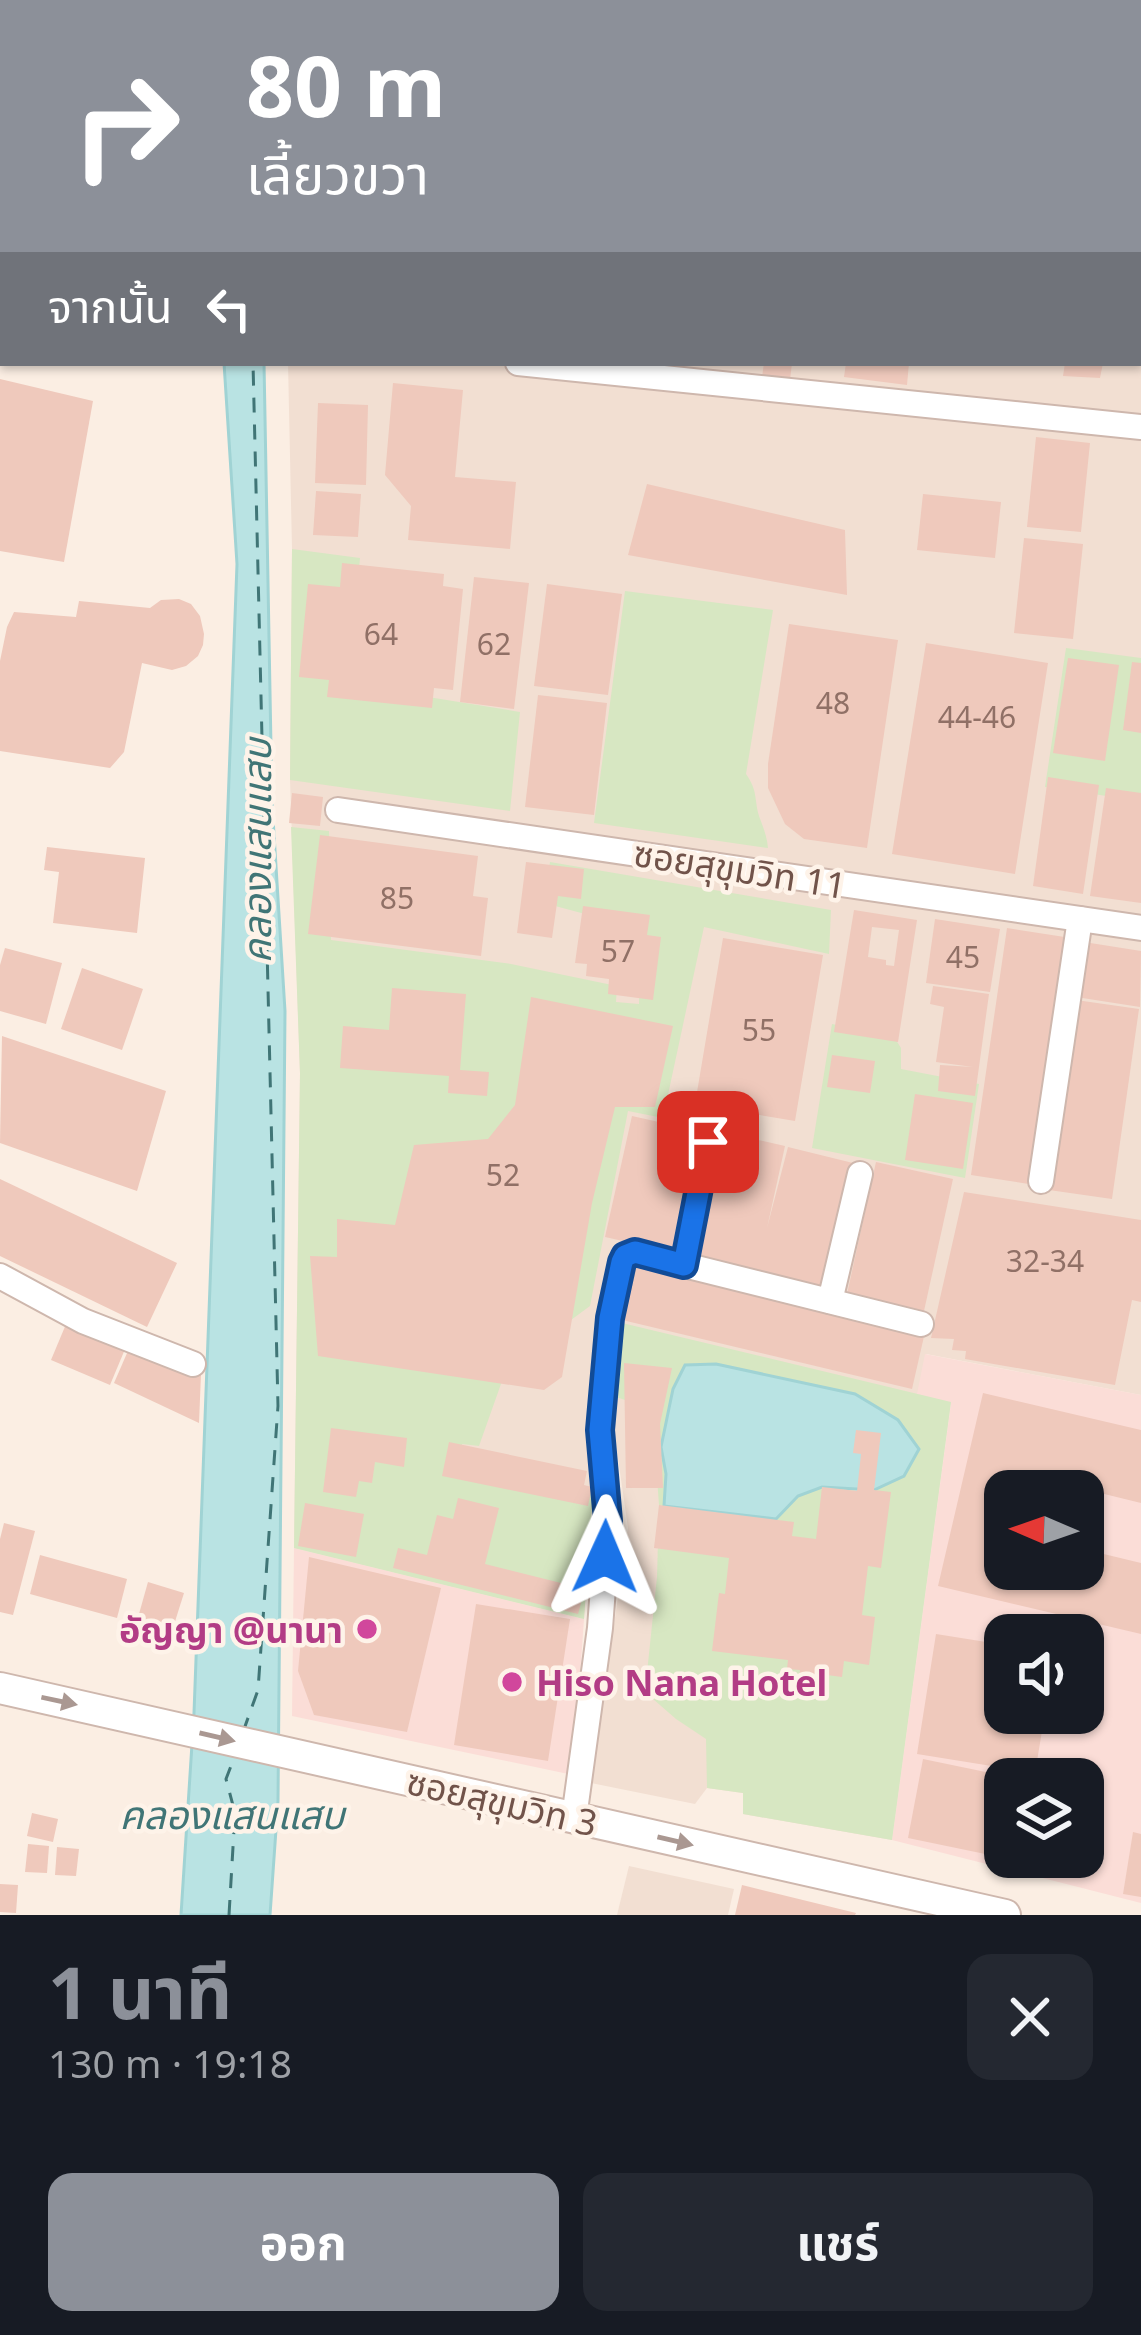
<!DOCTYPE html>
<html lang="th">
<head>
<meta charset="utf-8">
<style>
  :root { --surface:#171b24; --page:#242831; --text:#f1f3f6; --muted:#9ea1a6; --accent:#8c9099 }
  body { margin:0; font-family:"Noto Sans","Noto Sans Thai",sans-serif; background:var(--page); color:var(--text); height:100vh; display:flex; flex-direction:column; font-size:45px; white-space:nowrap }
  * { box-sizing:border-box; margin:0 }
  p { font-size:39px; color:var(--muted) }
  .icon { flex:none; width:66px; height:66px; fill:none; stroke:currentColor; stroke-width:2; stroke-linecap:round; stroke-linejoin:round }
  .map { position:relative; height:1915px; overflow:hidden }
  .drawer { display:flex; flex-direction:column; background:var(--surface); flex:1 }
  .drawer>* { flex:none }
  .guide { position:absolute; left:0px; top:0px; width:1143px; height:366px; box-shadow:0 3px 9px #0004; background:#8c9099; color:#fff; overflow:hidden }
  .needle { width:78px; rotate:272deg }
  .controls { position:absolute; left:984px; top:1470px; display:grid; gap:24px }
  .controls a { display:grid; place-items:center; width:120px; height:120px; border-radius:24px; background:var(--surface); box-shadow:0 3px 9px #0004; font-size:60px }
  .pin { position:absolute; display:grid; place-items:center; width:102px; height:102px; color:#fff; margin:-51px; border-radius:24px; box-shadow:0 6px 18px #0006 }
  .me { position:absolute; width:132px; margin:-66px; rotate:1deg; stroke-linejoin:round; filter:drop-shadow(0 0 9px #0008) }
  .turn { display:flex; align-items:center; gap:42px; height:252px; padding:0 48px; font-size:54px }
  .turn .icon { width:156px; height:156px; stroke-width:2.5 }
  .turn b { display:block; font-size:84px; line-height:102px }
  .then { display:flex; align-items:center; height:114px; padding:0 48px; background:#0003; gap:24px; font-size:45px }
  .round { display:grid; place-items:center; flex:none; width:126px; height:126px; border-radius:24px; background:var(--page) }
  .summary { display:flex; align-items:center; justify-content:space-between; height:204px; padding:0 48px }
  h1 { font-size:72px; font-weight:700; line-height:90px; color:var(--accent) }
  .cta { display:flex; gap:24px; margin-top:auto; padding:24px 48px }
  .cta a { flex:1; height:138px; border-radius:24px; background:var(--accent); color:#fff; font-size:48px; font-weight:700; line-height:138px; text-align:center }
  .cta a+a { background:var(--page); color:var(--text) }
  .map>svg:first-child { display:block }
</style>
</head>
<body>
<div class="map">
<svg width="1141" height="1915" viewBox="0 0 1141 1915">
  <rect width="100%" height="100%" fill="#fbeee3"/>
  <g fill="#f2dfd2">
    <polygon points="280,0 1141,0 1141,1395 926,1354 951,1402 892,1840 743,1814 743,1793 707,1788 695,1804 591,1783 628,1528 612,1417 615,1368 622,1323 603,1313 584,1619 294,1548 300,1073 290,780 292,549 288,363 1140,363 1140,3 280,3"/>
    <polygon points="629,1866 734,1889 728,1915 617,1915"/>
  </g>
  <g fill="#fbddd7" fill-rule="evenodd">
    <path d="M925,1354L1141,1395V1903L892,1840L951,1403L917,1394ZM1005,1491H1083V1569H1005ZM1005,1635H1083V1713H1005ZM1005,1779H1083V1857H1005Z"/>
    <polygon points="294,1548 584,1619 573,1775 292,1716"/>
  </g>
  <g fill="#d7e7c2" fill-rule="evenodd">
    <polygon points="292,549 360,558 348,684 520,712 510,811 290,780"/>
    <path d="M625,591L773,610L746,774C758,791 754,798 759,816C763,827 767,836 768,848L594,823Z"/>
    <polygon points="1066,648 1141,658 1141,801 1045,787"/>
    <polygon points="291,827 329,831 331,940 511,964 617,986 616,1002 639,1004 641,929 544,903 550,862 831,910 829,954 704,927 663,1118 628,1111 590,1306 507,1367 479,1446 462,1444 461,1468 593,1494 584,1619 294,1548 300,1073"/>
    <polygon points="832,1024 894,1037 901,1048 901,1069 979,1084 965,1178 812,1148"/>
    <path d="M622,1323L951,1402L892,1840L743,1814V1793L707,1788L706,1739L676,1719L645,1692L657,1577L659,1505L652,1409L613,1396ZM716,1364L855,1394L857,1491L822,1487L798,1496L664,1506L666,1474L662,1447L685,1365Z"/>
  </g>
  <g fill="#b9e3e3" stroke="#a0d3d4" stroke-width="3">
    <polygon points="224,363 264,363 272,802 285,1011 278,1801 270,1915 181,1915 194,1713 237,564"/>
    <polygon points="716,1364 855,1394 898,1420 919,1449 904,1476 874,1490 822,1487 798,1496 776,1519 664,1506 666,1474 661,1447 673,1389 685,1365"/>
  </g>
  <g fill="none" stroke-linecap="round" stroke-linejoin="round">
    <g stroke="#407576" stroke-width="3" stroke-dasharray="15 12" stroke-linecap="butt">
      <polyline points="242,0 243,3"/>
      <polyline points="243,1732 258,1690 278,1406 253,363"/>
      <polyline points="229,1915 235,1813 226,1779 234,1758"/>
    </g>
  </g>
  <g fill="#efc9bc" fill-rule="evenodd">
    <polygon points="764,363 792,363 790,380 762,377"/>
    <polygon points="846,363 909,363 907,385 844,377"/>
    <polygon points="1065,363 1103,363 1100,378 1063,376"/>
    <polygon points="0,379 93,401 64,562 0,551"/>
    <polygon points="393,383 463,390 455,477 516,482 510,549 408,540 411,506 385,475"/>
    <polygon points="318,403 368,405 366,485 315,483"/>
    <polygon points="1036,437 1090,443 1081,532 1027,527"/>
    <polygon points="647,484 845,530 847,595 628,555"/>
    <polygon points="316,491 361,494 358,537 313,535"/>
    <polygon points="923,494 1001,502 995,558 917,550"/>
    <polygon points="1024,538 1083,544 1073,639 1014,633"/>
    <polygon points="342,563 444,574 443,586 463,589 453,690 434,688 432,708 327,697 329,680 299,677 308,584 340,587"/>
    <polygon points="474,577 529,583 514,709 460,702"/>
    <polygon points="547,584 622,594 608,695 534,686"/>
    <polygon points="179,599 191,604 200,616 204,634 203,645 198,656 186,666 172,670 142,663 124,752 110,768 0,751 0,661 7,627 14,612 76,617 79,601 150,608 161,600"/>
    <polygon points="789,624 898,640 867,848 804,839 785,824 768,788 768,764"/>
    <polygon points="926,643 1048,663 1015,874 892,854"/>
    <polygon points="1068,658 1119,665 1105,761 1053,753"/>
    <polygon points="1132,662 1141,663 1141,733 1123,730"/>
    <polygon points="538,695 607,703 594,815 525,807"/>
    <polygon points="1048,777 1099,785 1083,894 1033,886"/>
    <polygon points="1106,788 1141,793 1141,903 1090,896"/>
    <polygon points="292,793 323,797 320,826 289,823"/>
    <polygon points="320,835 478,856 473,896 488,898 481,956 308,934"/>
    <polygon points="47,847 145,858 137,933 53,923 59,872 44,870"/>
    <polygon points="526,862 584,869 581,899 558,896 552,938 517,933"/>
    <polygon points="583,906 650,915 647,935 661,937 653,1000 608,994 609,979 586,976 587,964 575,963"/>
    <path d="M854,910L917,920L898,1042L834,1032ZM872,927L899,930L894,966L886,965V960L868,957Z"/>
    <polygon points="935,919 1000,929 990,992 926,983"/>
    <polygon points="1007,928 1071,938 1035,1185 971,1175"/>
    <polygon points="723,938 823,955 795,1121 695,1104"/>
    <polygon points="1084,942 1141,951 1140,1007 1076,997"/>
    <polygon points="5,948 62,963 46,1024 0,1011 0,965"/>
    <polygon points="82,968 143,989 122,1050 61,1029"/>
    <polygon points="933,986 989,994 975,1096 938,1091 940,1065 973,1067 936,1062 944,1007 930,1004"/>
    <polygon points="392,988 466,994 460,1070 489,1072 487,1096 448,1093 449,1076 340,1068 343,1026 389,1030"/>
    <polygon points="531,997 673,1026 655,1107 615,1107 592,1203 562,1377 544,1390 318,1356 310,1256 337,1257 337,1219 395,1225 414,1145 488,1139 515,1105"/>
    <polygon points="1076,1000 1139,1009 1112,1199 1049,1190"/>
    <polygon points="2,1036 166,1091 137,1191 0,1143"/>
    <polygon points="832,1055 875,1061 870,1093 827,1087"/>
    <polygon points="915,1094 973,1103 963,1169 905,1160"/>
    <polygon points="632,1116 699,1131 672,1252 605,1237"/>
    <polygon points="724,1132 785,1146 767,1228 788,1147 853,1163 824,1286 696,1257"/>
    <polygon points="876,1162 953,1179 924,1311 847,1294"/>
    <polygon points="0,1179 177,1263 147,1327 0,1256"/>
    <polygon points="964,1192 1141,1220 1141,1302 1132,1300 1115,1385 965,1359 966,1351 952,1350 954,1339 931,1338"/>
    <polygon points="629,1263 925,1332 912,1389 618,1319"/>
    <polygon points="69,1317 128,1342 110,1385 51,1360"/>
    <polygon points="131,1344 201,1374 199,1423 114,1383"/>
    <polygon points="624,1363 672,1368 660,1424 663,1488 626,1488"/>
    <polygon points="983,1393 1141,1430 1141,1503 1035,1477 1032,1491 1005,1491 1005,1569 1083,1569 1083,1549 1141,1563 1141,1634 938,1586"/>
    <polygon points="331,1428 407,1438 404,1467 375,1462 372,1483 359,1481 356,1497 323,1492"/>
    <polygon points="856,1430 881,1433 874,1490 891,1492 881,1568 868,1566 862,1615 875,1617 869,1665 844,1661 842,1677 827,1675 825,1685 799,1681 800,1670 787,1669 788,1660 712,1651 719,1593 725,1594 729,1558 654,1548 659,1505 794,1522 792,1536 816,1539 822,1487 857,1491 861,1454 853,1453"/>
    <polygon points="449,1442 587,1471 584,1485 592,1487 588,1506 442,1476"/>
    <polygon points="458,1498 499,1508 485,1564 585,1589 578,1614 393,1568 398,1548 427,1555 437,1515 453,1519"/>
    <polygon points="305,1503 364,1514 356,1557 298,1546"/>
    <polygon points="4,1523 35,1531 13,1615 0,1612 0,1539"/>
    <polygon points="40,1555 127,1579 117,1618 30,1594"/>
    <polygon points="309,1557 441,1588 407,1732 314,1715 298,1671"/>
    <polygon points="148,1582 184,1593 172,1631 137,1621"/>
    <polygon points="476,1604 570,1619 548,1761 454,1745"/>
    <polygon points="936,1634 1005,1645 1005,1713 1045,1713 1035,1773 917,1754"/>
    <polygon points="923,1759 1005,1776 990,1855 908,1838"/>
    <polygon points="32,1813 58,1819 53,1842 27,1836"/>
    <polygon points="1133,1832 1141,1834 1141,1897 1123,1894"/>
    <polygon points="1003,1836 1005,1836 1005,1857 1069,1857 1065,1876 998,1863"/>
    <polygon points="28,1844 49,1846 47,1873 25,1872"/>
    <polygon points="57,1847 79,1849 76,1876 55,1875"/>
    <polygon points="0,1884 18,1885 16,1913 0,1912"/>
    <polygon points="742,1885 856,1913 855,1915 735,1915"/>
  </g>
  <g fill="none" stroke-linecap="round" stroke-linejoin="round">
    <defs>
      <g id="minor">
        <polyline points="1140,164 1141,164"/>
        <polyline points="518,363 1141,427"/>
        <polyline points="338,810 1141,928"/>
        <polyline points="1041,1181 1080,919"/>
        <polyline points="684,1265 708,1141"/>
        <polyline points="0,1276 83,1321 193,1364"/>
        <polyline points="830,1301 860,1174"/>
        <polyline points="574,1818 600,1628 608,1521 600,1430 610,1318 625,1256 636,1253 921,1324"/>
      </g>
      <polyline id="tertiary" points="0,1688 1005,1915"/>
    </defs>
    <use href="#minor" stroke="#ceb7ad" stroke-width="28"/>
    <use href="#tertiary" stroke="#ceb7ad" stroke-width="34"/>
    <use href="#minor" stroke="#fff" stroke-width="24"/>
    <use href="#tertiary" stroke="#fff" stroke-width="30"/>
  </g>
  <defs><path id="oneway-solid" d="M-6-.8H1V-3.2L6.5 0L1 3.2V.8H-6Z" transform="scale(3)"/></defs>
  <g fill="#aa9892">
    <use href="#oneway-solid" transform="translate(59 1701) rotate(12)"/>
    <use href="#oneway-solid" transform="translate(217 1737) rotate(13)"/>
    <use href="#oneway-solid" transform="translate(675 1841) rotate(13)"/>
  </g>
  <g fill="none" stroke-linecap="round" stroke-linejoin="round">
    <defs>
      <polyline id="route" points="605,1557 608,1521 600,1430 610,1318 622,1262 625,1256 635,1252 684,1265 708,1142"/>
    </defs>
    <use href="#route" stroke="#114b97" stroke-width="30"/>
    <use href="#route" stroke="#1a73e8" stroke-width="21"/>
  </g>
  <g fill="#d1479c" stroke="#fef3e9" stroke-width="4.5">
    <circle cx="367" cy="1629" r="12"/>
    <circle cx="512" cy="1682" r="12"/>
  </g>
  <g text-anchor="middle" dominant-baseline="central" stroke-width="9" stroke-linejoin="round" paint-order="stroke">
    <g font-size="30" fill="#907066">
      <text x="381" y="633">64</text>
      <text x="494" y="643">62</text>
      <text x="833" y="702">48</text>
      <text x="977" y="716">44-46</text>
      <text x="397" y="897">85</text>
      <text x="618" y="950">57</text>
      <text x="963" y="956">45</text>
      <text x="759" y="1029">55</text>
      <text x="503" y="1174">52</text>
      <text x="1045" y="1260">32-34</text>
    </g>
    <g font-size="36" fill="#71534a" stroke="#fef3e9">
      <text transform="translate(740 869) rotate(9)">ซอยสุขุมวิท 11</text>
      <text transform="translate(502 1802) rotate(13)">ซอยสุขุมวิท 3</text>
    </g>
    <g font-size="36" font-weight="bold" fill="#b23c85" stroke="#fef3e9" text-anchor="end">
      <text x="343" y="1629">อัญญา @นานา</text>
      <text x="536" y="1682" text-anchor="start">Hiso Nana Hotel</text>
    </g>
    <g font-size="39" font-style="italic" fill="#407576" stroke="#fef3e9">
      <text transform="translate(255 851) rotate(-90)">คลองแสนแสบ</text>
      <text x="232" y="1813">คลองแสนแสบ</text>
    </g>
  </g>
</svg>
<div class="controls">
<a><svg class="needle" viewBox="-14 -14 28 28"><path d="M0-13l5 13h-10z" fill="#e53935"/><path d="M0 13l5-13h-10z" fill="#9ea1a6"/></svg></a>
<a><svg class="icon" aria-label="sound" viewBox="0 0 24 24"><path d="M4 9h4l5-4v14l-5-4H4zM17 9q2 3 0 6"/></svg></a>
<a><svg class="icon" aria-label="layers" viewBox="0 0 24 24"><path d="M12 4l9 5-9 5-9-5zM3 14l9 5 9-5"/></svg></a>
</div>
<div class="pin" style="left:708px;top:1142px;background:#d93025"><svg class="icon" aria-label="arrive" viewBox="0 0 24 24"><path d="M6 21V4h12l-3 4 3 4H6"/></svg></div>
<svg class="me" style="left:605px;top:1557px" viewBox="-20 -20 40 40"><path d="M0-17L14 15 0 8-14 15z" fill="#1a73e8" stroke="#fff" stroke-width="4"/></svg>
<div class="guide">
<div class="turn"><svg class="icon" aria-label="right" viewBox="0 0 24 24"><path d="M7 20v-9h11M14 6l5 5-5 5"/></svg><div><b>80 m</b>เลี้ยวขวา</div></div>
<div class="then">จากนั้น<svg class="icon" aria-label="left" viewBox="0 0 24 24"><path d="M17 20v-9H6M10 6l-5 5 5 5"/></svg></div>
</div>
</div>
<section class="drawer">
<div class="summary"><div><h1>1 นาที</h1><p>130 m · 19:18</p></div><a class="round"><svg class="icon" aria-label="close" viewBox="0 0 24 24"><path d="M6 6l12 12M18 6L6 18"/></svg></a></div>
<div class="cta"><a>ออก</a><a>แชร์</a></div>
</section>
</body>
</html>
